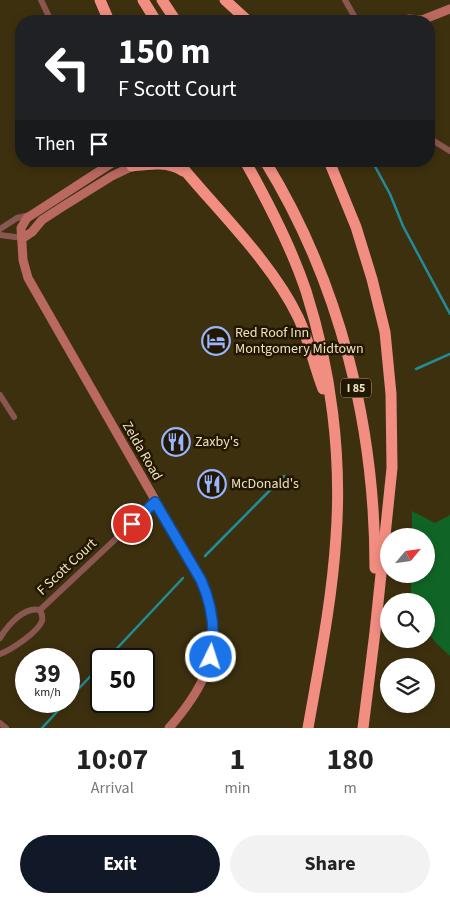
<!DOCTYPE html>
<html lang="en">
<head>
<meta charset="utf-8">
<style>
  :root { --surface:#fff; --page:#f2f2f2; --text:#222; --muted:#767676; --accent:#111827 }
  body { margin:0; font-family:"Source Sans 3",sans-serif; background:var(--page); color:var(--text); height:100vh; display:flex; flex-direction:column; font-size:19px; white-space:nowrap }
  * { box-sizing:border-box; margin:0 }
  p { font-size:16px; color:var(--muted) }
  .icon { flex:none; width:28px; height:28px; fill:none; stroke:currentColor; stroke-width:2; stroke-linecap:round; stroke-linejoin:round }
  .map { position:relative; height:728px; overflow:hidden }
  .drawer { display:flex; flex-direction:column; background:var(--surface); flex:1 }
  .drawer>* { flex:none }
  .banner { position:absolute; left:15px; top:15px; width:420px; height:152px; border-radius:20px; box-shadow:0 2px 8px #0003; background:#202124; color:#fff; overflow:hidden }
  .needle { width:32px; rotate:61deg }
  .fabs { position:absolute; left:380px; top:528px; display:grid; gap:10px }
  .fabs a { display:grid; place-items:center; width:55px; height:55px; border-radius:50%; background:var(--surface); box-shadow:0 2px 8px #0003; font-size:25px }
  .speed { position:absolute; left:15px; top:648px; display:flex; gap:10px; font-size:25px; font-weight:700; text-align:center }
  .speed>* { display:grid; place-content:center; width:65px; height:65px; border-radius:50%; background:var(--surface); box-shadow:0 2px 8px #0003; line-height:1 }
  .speed small { font-size:12px; font-weight:400 }
  .speed .limit { border:2px solid #111; border-radius:8px; background:#fff; color:#111 }
  .pin { position:absolute; display:grid; place-items:center; width:42px; height:42px; color:#fff; margin:-21px; border:2px solid #fff; border-radius:50%; box-shadow:0 1px 5px #0007 }
  .me { position:absolute; width:55px; margin:-28px; rotate:4deg; stroke-linejoin:round; filter:drop-shadow(0 0 4px #0008) }
  .turn { display:flex; align-items:center; gap:18px; height:105px; padding:0 20px; font-size:22px }
  .turn .icon { width:65px; height:65px; stroke-width:2.5 }
  .turn b { display:block; font-size:35px; line-height:42px }
  .then { display:flex; align-items:center; height:48px; padding:0 20px; background:#0003; gap:10px; font-size:19px }
  .eta { display:flex; justify-content:space-evenly; align-items:center; height:85px; text-align:center }
  .eta b { font-size:30px; font-weight:700; line-height:35px }
  .action { display:flex; gap:10px; margin-top:auto; padding:10px 20px }
  .action a { flex:1; height:58px; border-radius:30px; background:var(--accent); color:#fff; font-size:20px; font-weight:700; line-height:58px; text-align:center }
  .action a+a { background:var(--page); color:var(--text) }
  .map>svg:first-child { display:block }
</style>
</head>
<body>
<div class="map">
<svg width="450" height="728" viewBox="0 0 450 728">
  <rect width="100%" height="100%" fill="#3d300f"/>
  <polygon fill="#106526" points="412,511 435,523 450,515 450,656 436,643 426,630 426,601 411,601 411,574 426,574 426,536 412,536"/>
  <g fill="none" stroke-linecap="round" stroke-linejoin="round">
    <g stroke="#218d99" stroke-width="2.5">
      <polyline points="372,161 390,194 403,226 450,314"/>
      <polyline points="416,369 450,354"/>
      <polyline points="205,556 284,476"/>
      <polyline points="107,659 183,578"/>
      <polyline points="69,699 101,665"/>
      <polyline points="42,728 67,701"/>
    </g>
    <g stroke="#8a5650" stroke-width="6">
      <polyline points="41,0 51,21"/>
      <polyline points="345,0 357,21"/>
      <polyline points="429,138 450,151"/>
      <polyline points="0,229 17,218 30,215"/>
      <polyline points="0,235 23,238"/>
      <polyline points="0,395 14,417"/>
      <path d="M0,638C7,626 24,606 40,610"/>
      <path d="M0,654C11,650 38,632 42,621C43,617 42,614 40,610L155,502"/>
      <polyline points="0,723 6,728"/>
    </g>
    <g stroke="#ba6960" stroke-width="9">
      <polyline points="404,21 409,19 422,20 450,9"/>
      <path d="M115,161L27,218L21,228L23,260L28,278L201,580C227,640 210,682 169,728"/>
      <polyline points="23,238 32,232 42,220 62,207 112,176 137,164"/>
    </g>
    <g stroke="#f28d82" stroke-width="11">
      <polyline points="100,0 109,21"/>
      <polyline points="143,0 156,21"/>
      <polyline points="162,0 176,21"/>
      <polyline points="225,0 248,21"/>
      <path d="M177,161C216,209 272,262 298,317C309,340 314,366 323,389"/>
      <path d="M245,161C268,202 291,246 306,291C331,369 342,456 336,537C332,601 319,665 308,728"/>
      <path d="M265,161C340,283 375,425 375,568"/>
      <polyline points="329,161 356,227 372,279 385,332 391,394 392,468 375,632 363,728"/>
      <path d="M132,166C149,164 168,161 183,171"/>
    </g>
  </g>
  <g fill="none" stroke-linecap="round" stroke-linejoin="round">
    <defs>
      <path id="route" d="M132,524L155,502L201,580C212,605 216,630 211,657"/>
    </defs>
    <use href="#route" stroke="#114b97" stroke-width="12"/>
    <use href="#route" stroke="#1a73e8" stroke-width="9"/>
  </g>
  <defs>
    <symbol id="hotel-ring" viewBox="-11 -11 22 22"><circle r="9.5" fill="#221801" stroke="#98b5fd" stroke-width="1.5"/><path d="M-6-4.5h1.5V1H6V5H4.5V3h-9V5H-6ZM-4 0a1.8 1.8 0 1 1 3.6 0ZM.5 0V-2.5h3Q6-2.5 6 0Z" fill="#98b5fd"/></symbol>
    <symbol id="restaurant-ring" viewBox="-11 -11 22 22"><circle r="9.5" fill="#221801" stroke="#98b5fd" stroke-width="1.5"/><path d="M-5-6h1v4h1v-4h1v4h1v-4h1v5L-1.5 .5V6h-2V.5L-5-1ZM5-6V6H3V1.5H1.5Q1.5-4 5-6Z" fill="#98b5fd"/></symbol>
  </defs>
  <g fill-rule="evenodd">
    <use href="#hotel-ring" x="200" y="325" width="32" height="32"/>
    <use href="#restaurant-ring" x="160" y="426" width="32" height="32"/>
    <use href="#restaurant-ring" x="196" y="468" width="32" height="32"/>
  </g>
  <g text-anchor="middle" dominant-baseline="central" stroke-width="5" stroke-linejoin="round" paint-order="stroke">
    <rect fill="#221801" stroke="#b1a488" stroke-width="1" x="341" y="378.5" width="30" height="19" rx="4"/>
    <g font-size="12" font-weight="bold" fill="#eee0c2">
      <text x="356" y="388">I 85</text>
    </g>
    <g font-size="14" fill="#eee0c2" stroke="#221801" text-anchor="start">
      <text x="235" y="333">Red Roof Inn<tspan x="235" dy="16">Montgomery Midtown</tspan></text>
      <text x="195" y="442">Zaxby's</text>
      <text x="231" y="484">McDonald's</text>
    </g>
    <g font-size="14" fill="#eee0c2" stroke="#221801">
      <text transform="translate(142 451) rotate(60)">Zelda Road</text>
      <text transform="translate(67 567) rotate(-43)">F Scott Court</text>
    </g>
  </g>
</svg>
<div class="fabs">
<a><svg class="needle" viewBox="-14 -14 28 28"><path d="M0-13l5 13h-10z" fill="#e53935"/><path d="M0 13l5-13h-10z" fill="#767676"/></svg></a>
<a><svg class="icon" aria-label="search" viewBox="0 0 24 24"><circle cx="10" cy="10" r="6"/><path d="M15 15l6 6"/></svg></a>
<a><svg class="icon" aria-label="layers" viewBox="0 0 24 24"><path d="M12 4l9 5-9 5-9-5zM3 14l9 5 9-5"/></svg></a>
</div>
<div class="speed"><div>39<small>km/h</small></div><div class="limit">50</div></div>
<div class="pin" style="left:132px;top:524px;background:#d93025"><svg class="icon" aria-label="arrive" viewBox="0 0 24 24"><path d="M6 21V4h12l-3 4 3 4H6"/></svg></div>
<svg class="me" style="left:211px;top:657px" viewBox="-20 -20 40 40"><circle r="17" fill="#1a73e8" stroke="#fff" stroke-width="3"/><path d="M0-11L8 9 0 5-8 9z" fill="#fff"/></svg>
<div class="banner">
<div class="turn"><svg class="icon" aria-label="left" viewBox="0 0 24 24"><path d="M17 20v-9H6M10 6l-5 5 5 5"/></svg><div><b>150 m</b>F Scott Court</div></div>
<div class="then">Then<svg class="icon" aria-label="arrive" viewBox="0 0 24 24"><path d="M6 21V4h12l-3 4 3 4H6"/></svg></div>
</div>
</div>
<section class="drawer">
<div class="eta">
<div><b>10:07</b><p>Arrival</p></div>
<div><b>1</b><p>min</p></div>
<div><b>180</b><p>m</p></div>
</div>
<div class="action"><a>Exit</a><a>Share</a></div>
</section>
</body>
</html>
